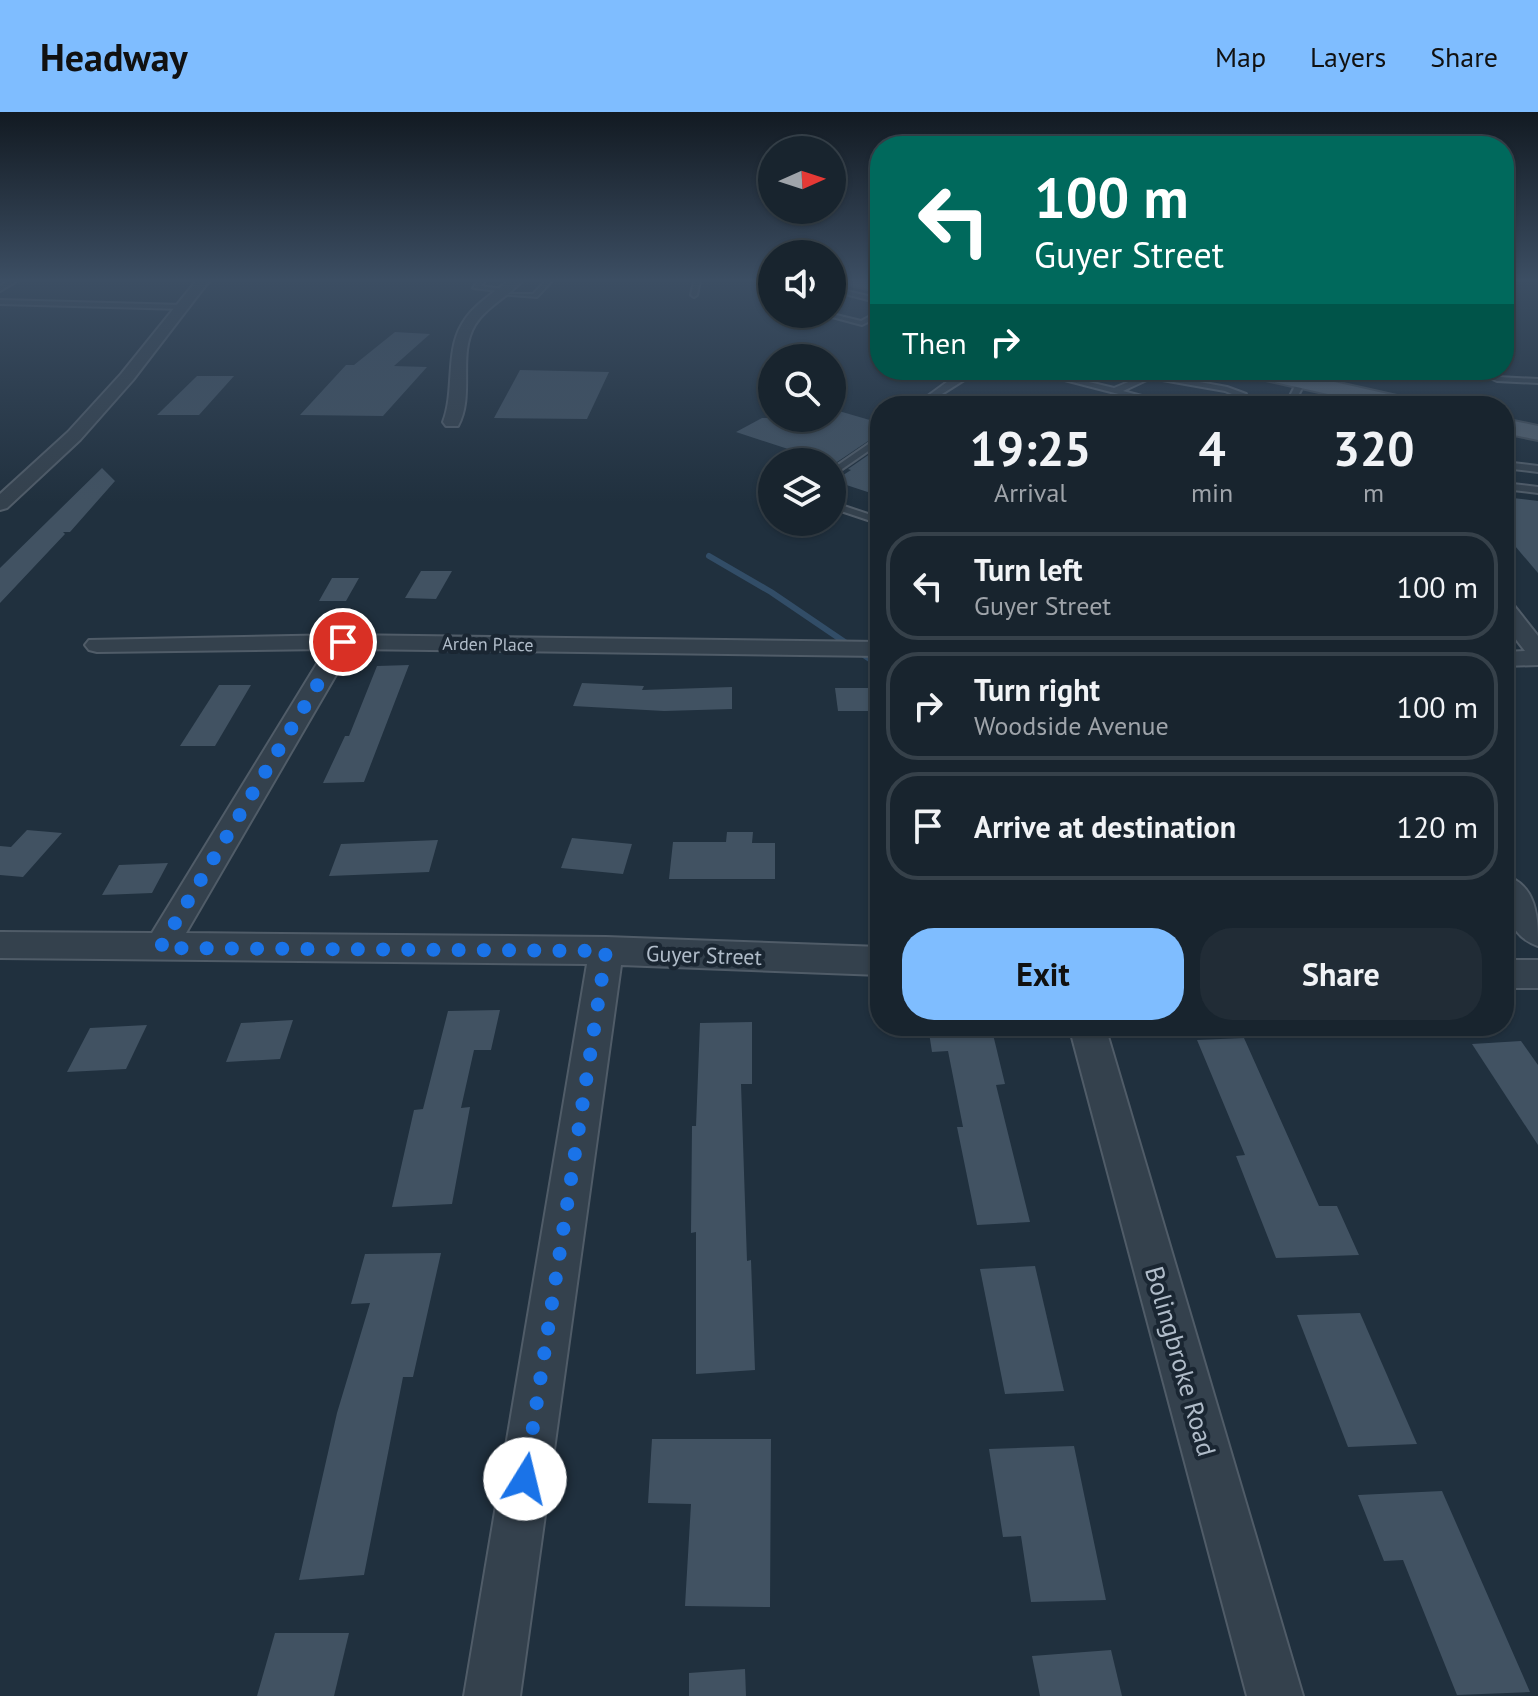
<!DOCTYPE html>
<html lang="en">
<head>
<meta charset="utf-8">
<style>
  :root { --surface:#18242e; --page:#212c36; --text:#f1f3f6; --muted:#9fa4aa; --line:#36414a; --accent:#7fbdff }
  body { margin:0; font-family:"PT Sans",sans-serif; background:var(--page); color:var(--text); height:100vh; display:flex; flex-direction:column; font-size:30px; white-space:nowrap }
  * { box-sizing:border-box; margin:0 }
  p { font-size:26px; color:var(--muted) }
  .icon { flex:none; width:44px; height:44px; fill:none; stroke:currentColor; stroke-width:2; stroke-linecap:round; stroke-linejoin:round }
  .map { position:relative; flex:1; overflow:hidden }
  .sheet { position:absolute; left:870px; top:284px; width:644px; height:640px; display:flex; flex-direction:column; background:var(--surface); border-radius:32px; box-shadow:0 2px 6px #0004,0 0 0 2px var(--line) }
  .sheet>* { flex:none }
  .top-card { position:absolute; left:870px; top:24px; width:644px; height:244px; border-radius:32px; box-shadow:0 2px 6px #0004,0 0 0 2px var(--line); background:#00695c; color:#fff; overflow:hidden }
  .needle { width:52px; rotate:87deg }
  .controls { position:absolute; left:758px; top:24px; display:grid; gap:16px }
  .controls a { display:grid; place-items:center; width:88px; height:88px; border-radius:50%; background:var(--surface); box-shadow:0 2px 6px #0004,0 0 0 2px var(--line); font-size:40px }
  .pin { position:absolute; display:grid; place-items:center; width:68px; height:68px; color:#fff; margin:-34px; border:4px solid #fff; border-radius:50%; box-shadow:0 2px 8px #0007 }
  .me { position:absolute; width:88px; margin:-44px; rotate:9deg; stroke-linejoin:round; filter:drop-shadow(0 0 6px #0008) }
  .turn { display:flex; align-items:center; gap:28px; height:168px; padding:0 32px; font-size:36px }
  .turn .icon { width:104px; height:104px; stroke-width:2.5 }
  .turn b { display:block; font-size:56px; line-height:68px }
  .then { display:flex; align-items:center; height:76px; padding:0 32px; background:#0003; gap:16px; font-size:30px }
  .eta { display:flex; justify-content:space-evenly; align-items:center; height:136px; text-align:center }
  .eta b { font-size:48px; font-weight:700; line-height:56px }
  .action { display:flex; gap:16px; margin-top:auto; padding:16px 32px }
  .action a { flex:1; height:92px; border-radius:32px; background:var(--accent); color:#111; font-size:32px; font-weight:700; line-height:92px; text-align:center }
  .action a+a { background:var(--page); color:var(--text) }
  ul { padding:0; list-style:none }
  li { display:flex; align-items:center; gap:24px; height:108px; margin:0 16px 12px; padding:0 16px; border:4px solid var(--line); border-radius:32px }
  li div { flex:1 }
  li b { display:block; font-size:30px }
  li em { font-style:normal }
  header { display:flex; align-items:center; gap:48px; box-sizing:border-box; height:112px; padding:0 40px; background:var(--accent); color:#111 }
  header strong { font-size:38px }
  nav { display:flex; gap:44px; margin-inline-start:auto; font-size:28px }
  .map>svg:first-child { display:block }
</style>
</head>
<body>
<header>
<strong>Headway</strong>
<nav><a>Map</a><a>Layers</a><a>Share</a></nav>
</header>
<div class="map">
<svg width="1538" height="1584" viewBox="0 0 1538 1584">
  <rect width="100%" height="100%" fill="#20303e"/>
  <g fill="none" stroke-linecap="round" stroke-linejoin="round">
    <polyline stroke="#324d67" stroke-width="6" points="709,444 771,480 880,554"/>
    <polyline stroke="#324d67" stroke-width="8" points="1504,810 1538,823"/>
  </g>
  <g fill="#415262">
    <polygon points="395,220 430,222 394,254 427,255 383,304 300,303 346,253 354,253"/>
    <polygon points="520,258 609,260 587,307 494,306"/>
    <polygon points="197,264 234,264 199,303 157,303"/>
    <polygon points="832,297 880,311 880,321 834,352 736,320 762,306 832,306"/>
    <polygon points="880,335 880,384 834,369 851,358 848,357"/>
    <polygon points="102,356 115,369 70,420 63,420 65,422 0,491 0,456"/>
    <polygon points="1504,385 1538,389 1538,461 1504,421"/>
    <polygon points="421,459 452,459 436,487 405,486"/>
    <polygon points="332,466 359,466 346,489 319,489"/>
    <polygon points="409,553 364,670 323,671 345,624 349,624 377,554"/>
    <polygon points="582,571 644,574 642,578 732,575 732,597 664,599 573,594"/>
    <polygon points="219,573 251,573 215,634 180,634"/>
    <polygon points="835,576 880,576 880,599 838,599"/>
    <polygon points="27,718 62,721 23,765 0,763 0,734 11,735"/>
    <polygon points="727,720 753,720 752,731 775,731 775,767 669,767 673,730 726,730"/>
    <polygon points="572,726 632,732 623,762 561,756"/>
    <polygon points="438,728 429,760 329,764 341,732"/>
    <polygon points="168,751 152,781 102,783 119,753"/>
    <polygon points="500,898 491,938 474,938 461,996 470,995 452,1092 392,1095 414,998 423,997 448,899"/>
    <polygon points="293,908 280,947 226,950 241,911"/>
    <polygon points="752,910 752,972 741,972 747,1149 751,1148 755,1258 696,1262 696,1120 691,1121 692,1014 696,1014 700,911"/>
    <polygon points="147,913 126,957 67,960 90,916"/>
    <polygon points="928,914 991,914 1005,972 996,973 1030,1110 977,1113 957,1015 963,1015 948,939 932,940"/>
    <polygon points="1244,926 1319,1094 1337,1094 1359,1143 1276,1146 1236,1044 1245,1043 1197,928"/>
    <polygon points="1521,929 1538,953 1538,1033 1472,932"/>
    <polygon points="441,1141 413,1265 403,1265 364,1463 299,1468 337,1301 370,1191 351,1192 365,1142"/>
    <polygon points="1035,1154 1064,1279 1005,1282 980,1157"/>
    <polygon points="1360,1201 1417,1332 1348,1335 1297,1203"/>
    <polygon points="652,1327 771,1327 770,1495 685,1494 691,1392 648,1391"/>
    <polygon points="1074,1334 1106,1488 1031,1490 1021,1424 1003,1425 989,1337"/>
    <polygon points="1442,1379 1530,1580 1457,1583 1403,1448 1384,1449 1358,1383"/>
    <polygon points="275,1521 349,1521 334,1584 257,1584"/>
    <polygon points="1111,1538 1122,1584 1040,1584 1032,1544"/>
    <polygon points="745,1557 746,1584 689,1584 689,1561"/>
  </g>
  <g fill="none" stroke-linecap="round" stroke-linejoin="round">
    <defs>
      <g id="service">
        <polygon points="8,169 17,169 0,179 0,174"/>
        <polygon points="478,169 485,169 481,174 510,178 507,180 473,176"/>
        <polygon points="545,169 552,169 537,185 500,182 533,182"/>
        <polygon points="694,169 700,169 697,183 694,185 691,183"/>
        <polygon points="847,179 880,187 880,191 845,182"/>
        <polygon points="0,188 183,193 186,195 183,197 0,192"/>
        <polygon points="880,199 880,204 862,213 821,202 832,202 861,209"/>
        <polygon points="970,258 980,258 923,294 914,294 951,267"/>
        <polygon points="1026,258 1039,258 1114,276 1150,261 1227,275 1246,282 1249,294 1241,294 1239,285 1225,279 1151,266 1123,279 1179,294 1165,294"/>
        <polygon points="1063,258 1104,258 1086,262"/>
        <polygon points="1303,258 1311,258 1293,294 1285,294"/>
        <polygon points="1472,258 1483,258 1498,265 1538,267 1538,271 1497,269"/>
        <polygon points="880,324 880,331 832,364 832,357"/>
        <polygon points="1504,350 1538,354 1538,360 1504,356"/>
        <polygon points="1504,371 1538,375 1538,381 1504,377"/>
        <polygon points="832,390 880,406 880,412 832,396"/>
      </g>
      <g id="minor">
        <polygon points="196,169 209,169 133,268 80,328 7,396 0,398 0,382 68,320 121,262"/>
        <path d="M508,169H522C508,185 486,195 475,213C457,243 475,283 458,314H446L443,310C455,279 445,240 462,212C472,194 492,182 508,169Z"/>
        <polygon points="1504,489 1512,491 1538,524 1538,553 1504,554 1504,540 1525,539 1504,512"/>
        <polygon points="343,523 880,530 880,544 351,537 186,821 606,825 880,835 880,863 621,853 520,1584 464,1584 587,852 0,846 0,820 152,821 326,537 97,540 89,538 85,533 89,528"/>
        <path d="M1504,763C1537,773 1538,805 1538,834C1506,823 1504,792 1504,763Z"/>
        <rect x="1504" y="848" width="34" height="28"/>
        <polygon points="1069,914 1105,914 1303,1584 1247,1584"/>
      </g>
      <g id="primary">
        <polygon points="849,169 880,170 880,180 851,173"/>
        <polygon points="1241,258 1281,258 1419,289 1422,294 1381,294 1244,263"/>
        <polygon points="1504,307 1538,314 1538,328 1504,321"/>
      </g>
    </defs>
    <use href="#service" stroke="#505c68" stroke-width="4"/>
    <use href="#minor" stroke="#505c68" stroke-width="4"/>
    <use href="#primary" stroke="#414d59" stroke-width="4"/>
    <use href="#service" fill="#34414d" fill-rule="evenodd"/>
    <use href="#minor" fill="#34414d" fill-rule="evenodd"/>
    <use href="#primary" fill="#52606e" fill-rule="evenodd"/>
  </g>
  <linearGradient id="sky" x2="0" y2="1"><stop stop-color="#121a22"/><stop offset="0.43" stop-color="#3c4e63"/><stop offset="1" stop-color="#3c4e63" stop-opacity="0"/></linearGradient>
  <rect width="1538" height="391" fill="url(#sky)"/>
  <g fill="none" stroke-linecap="round" stroke-linejoin="round">
    <polyline stroke="#1a73e8" stroke-width="14" stroke-dasharray="0 25.2" points="343,530 160,836 606,839 525,1367"/>
  </g>
  <g text-anchor="middle" dominant-baseline="central" stroke-width="8" stroke-linejoin="round" paint-order="stroke">
    <g font-size="18" fill="#b0bcc9" stroke="#1a2632">
      <text transform="translate(488 532) rotate(1)">Arden Place</text>
    </g>
    <g font-size="22" fill="#b0bcc9" stroke="#1a2632">
      <text transform="translate(704 843) rotate(2)">Guyer Street</text>
    </g>
    <g font-size="26" fill="#b0bcc9" stroke="#1a2632">
      <text transform="translate(1181 1249) rotate(74)">Bolingbroke Road</text>
    </g>
  </g>
</svg>
<div class="controls">
<a><svg class="needle" viewBox="-14 -14 28 28"><path d="M0-13l5 13h-10z" fill="#e53935"/><path d="M0 13l5-13h-10z" fill="#9fa4aa"/></svg></a>
<a><svg class="icon" aria-label="sound" viewBox="0 0 24 24"><path d="M4 9h4l5-4v14l-5-4H4zM17 9q2 3 0 6"/></svg></a>
<a><svg class="icon" aria-label="search" viewBox="0 0 24 24"><circle cx="10" cy="10" r="6"/><path d="M15 15l6 6"/></svg></a>
<a><svg class="icon" aria-label="layers" viewBox="0 0 24 24"><path d="M12 4l9 5-9 5-9-5zM3 14l9 5 9-5"/></svg></a>
</div>
<div class="pin" style="left:343px;top:530px;background:#d93025"><svg class="icon" aria-label="arrive" viewBox="0 0 24 24"><path d="M6 21V4h12l-3 4 3 4H6"/></svg></div>
<svg class="me" style="left:525px;top:1367px" viewBox="-20 -20 40 40"><circle r="19" fill="#fff"/><path d="M0-13L10 11 0 6-10 11z" fill="#1a73e8"/></svg>
<div class="top-card">
<div class="turn"><svg class="icon" aria-label="left" viewBox="0 0 24 24"><path d="M17 20v-9H6M10 6l-5 5 5 5"/></svg><div><b>100 m</b>Guyer Street</div></div>
<div class="then">Then<svg class="icon" aria-label="right" viewBox="0 0 24 24"><path d="M7 20v-9h11M14 6l5 5-5 5"/></svg></div>
</div>
<section class="sheet">
<div class="eta">
<div><b>19:25</b><p>Arrival</p></div>
<div><b>4</b><p>min</p></div>
<div><b>320</b><p>m</p></div>
</div>
<ul>
<li><svg class="icon" aria-label="left" viewBox="0 0 24 24"><path d="M17 20v-9H6M10 6l-5 5 5 5"/></svg><div><b>Turn left</b><p>Guyer Street</p></div><em>100 m</em></li>
<li><svg class="icon" aria-label="right" viewBox="0 0 24 24"><path d="M7 20v-9h11M14 6l5 5-5 5"/></svg><div><b>Turn right</b><p>Woodside Avenue</p></div><em>100 m</em></li>
<li><svg class="icon" aria-label="arrive" viewBox="0 0 24 24"><path d="M6 21V4h12l-3 4 3 4H6"/></svg><div><b>Arrive at destination</b></div><em>120 m</em></li>
</ul>
<div class="action"><a>Exit</a><a>Share</a></div>
</section>
</div>
</body>
</html>
